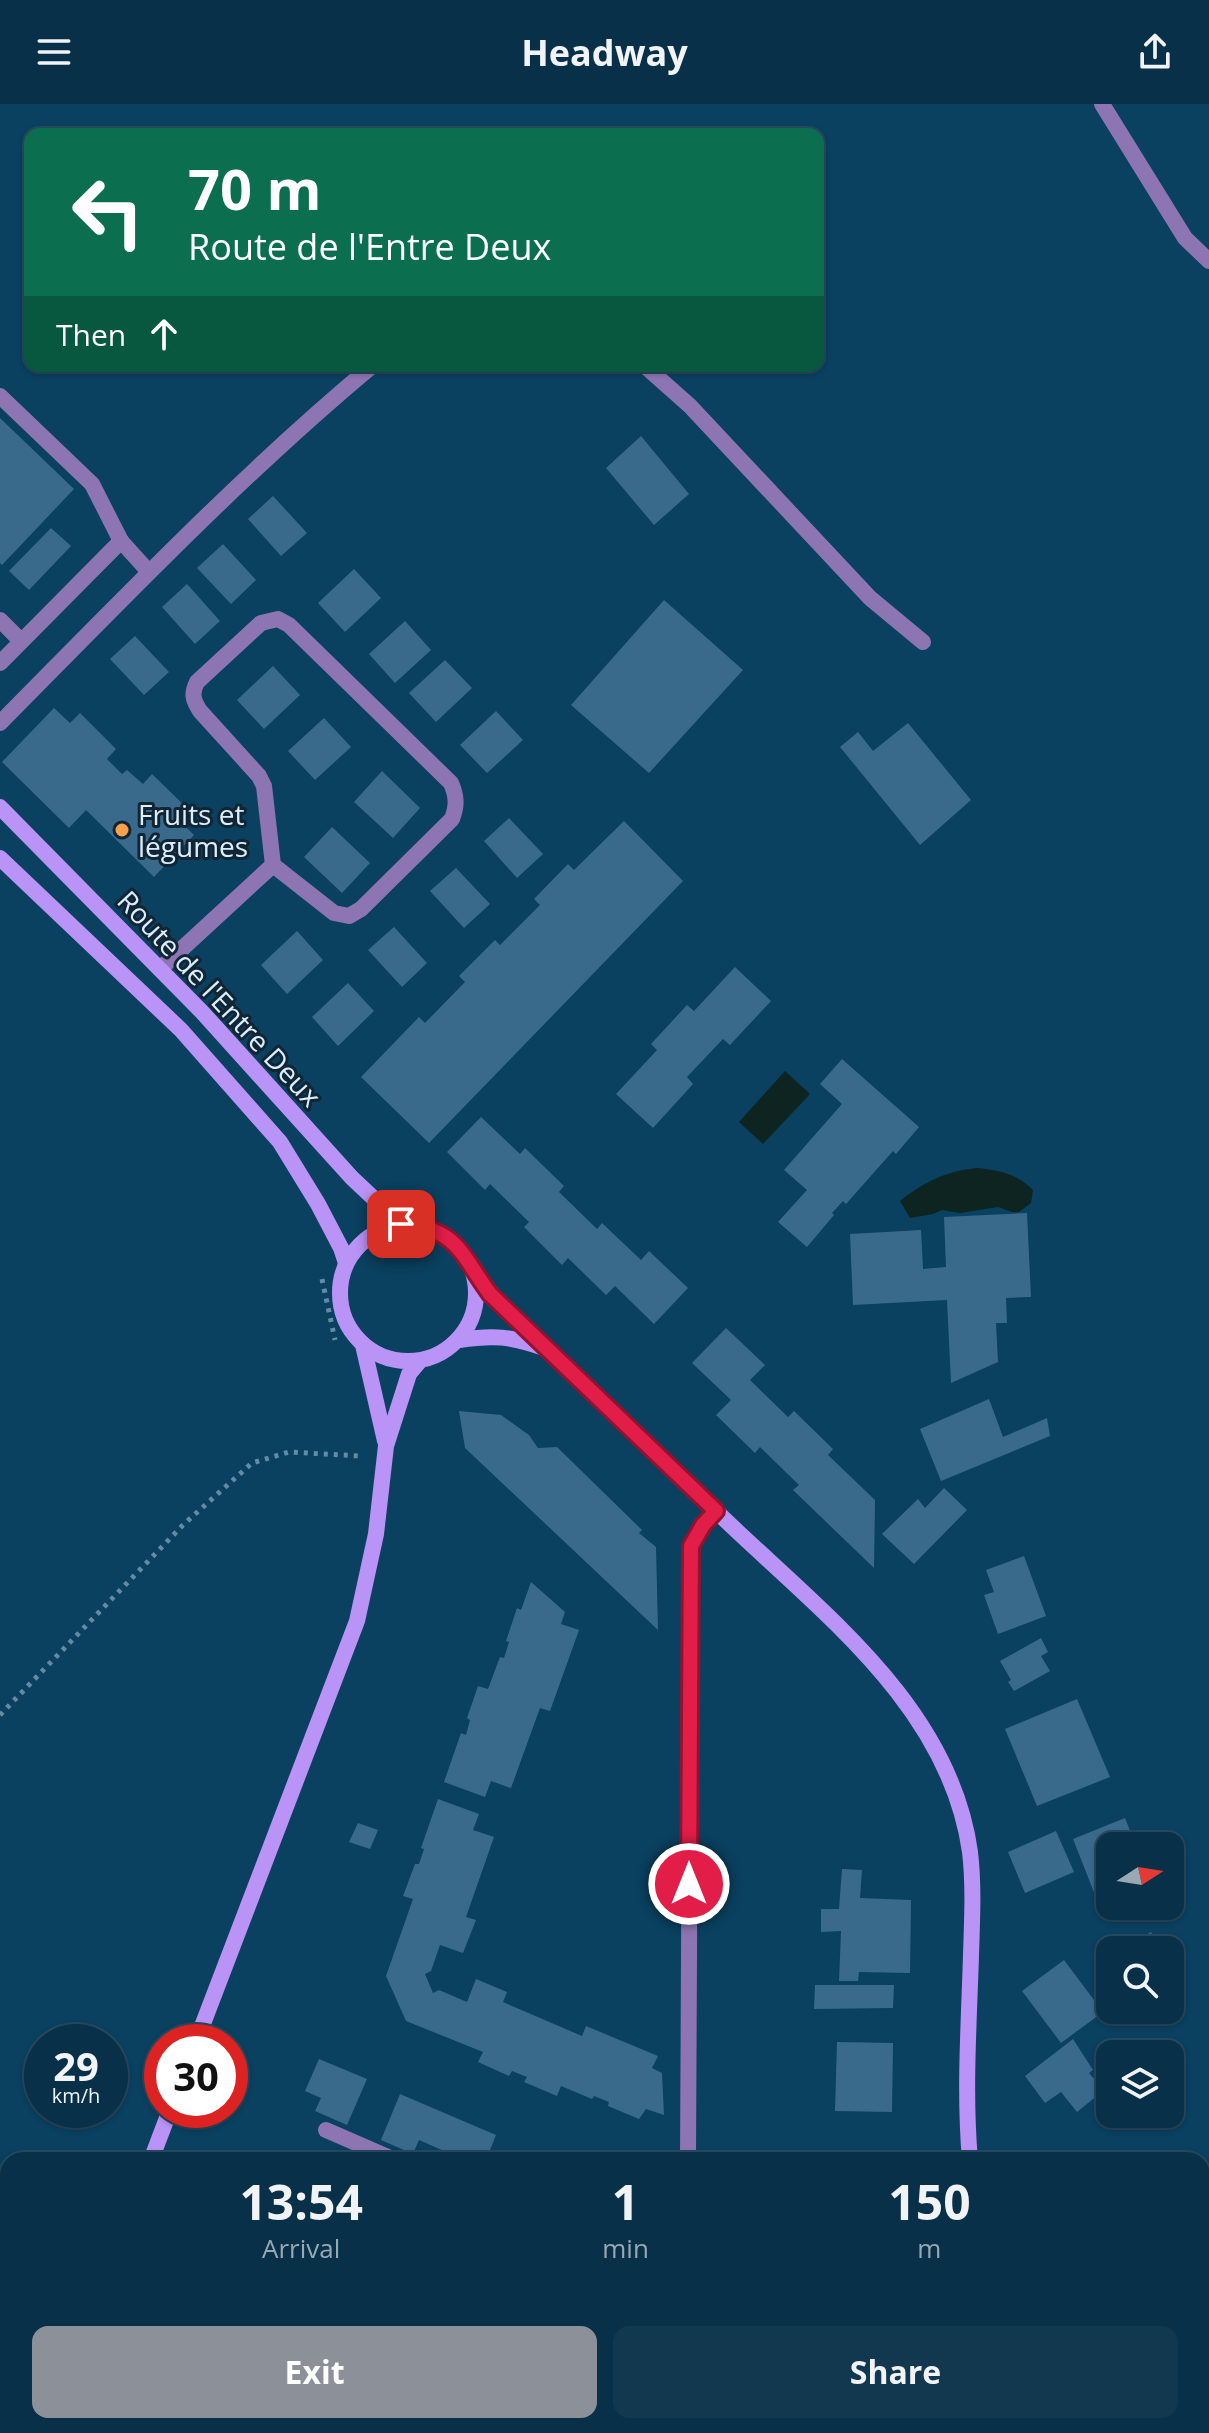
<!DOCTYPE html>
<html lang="en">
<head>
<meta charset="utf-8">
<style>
  :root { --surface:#083048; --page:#11384f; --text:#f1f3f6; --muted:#98a9b4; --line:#294b60; --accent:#8c9099 }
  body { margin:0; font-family:"Open Sans",sans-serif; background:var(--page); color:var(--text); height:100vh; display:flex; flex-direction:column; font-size:30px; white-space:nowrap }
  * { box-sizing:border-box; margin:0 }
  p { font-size:26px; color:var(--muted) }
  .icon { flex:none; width:44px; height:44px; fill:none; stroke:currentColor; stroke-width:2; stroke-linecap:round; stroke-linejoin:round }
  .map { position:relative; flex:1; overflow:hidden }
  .panel { position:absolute; left:0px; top:2048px; width:1210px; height:282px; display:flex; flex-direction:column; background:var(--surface); border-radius:24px 24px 0 0; box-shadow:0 2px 6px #0004,0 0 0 2px var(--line) }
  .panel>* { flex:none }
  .guide { position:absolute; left:24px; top:24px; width:800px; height:244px; border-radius:16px; box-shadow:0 2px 6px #0004,0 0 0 2px var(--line); background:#0b6e4f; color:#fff; overflow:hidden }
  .needle { width:52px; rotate:78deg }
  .tools { position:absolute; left:1096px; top:1728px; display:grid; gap:16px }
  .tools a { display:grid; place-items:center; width:88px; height:88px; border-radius:16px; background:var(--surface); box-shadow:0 2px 6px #0004,0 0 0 2px var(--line); font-size:40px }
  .speed { position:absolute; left:24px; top:1920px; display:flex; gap:16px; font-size:40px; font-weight:700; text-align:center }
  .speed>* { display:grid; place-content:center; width:104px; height:104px; border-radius:50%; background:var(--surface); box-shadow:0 2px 6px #0004,0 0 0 2px var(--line); line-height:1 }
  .speed small { font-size:20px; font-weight:400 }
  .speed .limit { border:12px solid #d22; background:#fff; color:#111 }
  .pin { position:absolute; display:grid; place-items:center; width:68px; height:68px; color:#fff; margin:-34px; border-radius:16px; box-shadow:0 4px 12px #0006 }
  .me { position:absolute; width:88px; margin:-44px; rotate:0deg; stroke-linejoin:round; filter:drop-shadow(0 0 6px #0008) }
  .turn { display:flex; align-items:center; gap:28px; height:168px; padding:0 32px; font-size:36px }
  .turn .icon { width:104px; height:104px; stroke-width:2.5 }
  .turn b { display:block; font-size:56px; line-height:68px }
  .then { display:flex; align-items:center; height:76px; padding:0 32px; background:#0003; gap:16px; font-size:30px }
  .eta { display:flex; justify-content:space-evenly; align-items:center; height:136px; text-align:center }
  .eta b { font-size:48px; font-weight:700; line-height:56px }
  .cta { display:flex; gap:16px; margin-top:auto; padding:16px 32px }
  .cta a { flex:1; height:92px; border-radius:16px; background:var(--accent); color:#fff; font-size:32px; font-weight:700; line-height:92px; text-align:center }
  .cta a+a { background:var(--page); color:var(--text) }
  header { display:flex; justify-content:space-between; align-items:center; height:104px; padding:0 32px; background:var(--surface); font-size:36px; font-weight:700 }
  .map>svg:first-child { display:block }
</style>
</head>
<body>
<header><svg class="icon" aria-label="menu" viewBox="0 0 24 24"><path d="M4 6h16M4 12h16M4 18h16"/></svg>Headway<svg class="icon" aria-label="share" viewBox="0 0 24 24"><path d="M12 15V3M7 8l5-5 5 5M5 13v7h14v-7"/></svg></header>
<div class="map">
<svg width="1209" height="2329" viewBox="0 0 1209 2329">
  <rect width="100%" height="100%" fill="#0a4060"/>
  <g fill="#0d2420">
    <polygon points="785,967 810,990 763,1040 739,1018"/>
    <path d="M977,1064C998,1066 1018,1070 1033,1086L1031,1099L1019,1108H1012L998,1103L960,1109L942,1106L933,1110L910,1114L900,1097C924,1078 946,1067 977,1064Z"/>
  </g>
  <g fill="#396a8c">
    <polygon points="0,314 74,385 2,461 0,459"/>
    <polygon points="641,332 689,390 654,421 606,364"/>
    <polygon points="273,392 307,429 281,452 248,415"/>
    <polygon points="51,424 71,442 29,486 9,467"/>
    <polygon points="223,440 256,476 231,500 197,464"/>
    <polygon points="354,465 381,494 345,528 318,499"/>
    <polygon points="187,480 220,517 195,540 162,503"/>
    <polygon points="664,496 743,566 649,669 571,601"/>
    <polygon points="405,517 431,546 395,579 369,550"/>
    <polygon points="135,532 169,568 144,591 110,555"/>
    <polygon points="445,556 472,584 436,618 409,589"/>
    <polygon points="273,562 300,591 264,625 237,596"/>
    <polygon points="54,604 70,619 80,609 116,645 107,655 122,670 127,666 143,680 152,670 189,706 179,716 194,731 154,773 86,706 69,724 2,658"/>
    <polygon points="496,607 523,636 487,669 460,641"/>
    <polygon points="324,614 351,643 315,676 288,647"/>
    <polygon points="908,619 971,696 920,741 840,643 858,628 873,647"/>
    <polygon points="382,667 420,704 393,734 354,698"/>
    <polygon points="509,714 543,750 517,774 484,737"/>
    <polygon points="624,717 683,777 429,1039 361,973 419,913 425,919 465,878 459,872 495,836 500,841 540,801 534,795 568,760 574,766"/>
    <polygon points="332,723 370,759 342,789 304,753"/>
    <polygon points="456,764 490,800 464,824 430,787"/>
    <polygon points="394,823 427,859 402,883 368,846"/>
    <polygon points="297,827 323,856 287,890 261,861"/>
    <polygon points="735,863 771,897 730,941 723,935 687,973 693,980 653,1024 616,990 657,946 651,940 687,901 694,907"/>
    <polygon points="348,879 374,907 338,942 312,913"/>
    <polygon points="842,955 919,1023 896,1050 893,1047 846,1100 843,1097 832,1109 834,1111 807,1143 778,1118 807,1086 784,1066 842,1000 820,980"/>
    <polygon points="481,1013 520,1050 525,1044 564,1082 559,1088 597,1125 602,1119 641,1156 649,1147 688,1184 654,1220 615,1182 606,1191 568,1154 562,1161 524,1123 529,1118 490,1080 485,1086 447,1048"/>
    <polygon points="1027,1109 1031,1193 1006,1194 1007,1219 996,1219 998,1258 951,1279 947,1196 853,1201 850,1130 921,1126 923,1165 946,1163 944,1113"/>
    <polygon points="726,1224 765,1261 750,1276 788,1313 794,1307 833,1345 828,1351 875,1396 874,1464 793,1386 799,1381 760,1343 755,1349 716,1311 731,1296 692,1259"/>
    <polygon points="989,1295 1003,1333 1047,1314 1050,1332 941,1377 920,1325"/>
    <polygon points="459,1307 501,1311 529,1331 538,1344 557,1343 642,1426 639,1429 656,1443 658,1526 465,1344"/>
    <polygon points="944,1384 967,1406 914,1460 882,1430 918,1395 925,1404"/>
    <polygon points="1024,1452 1046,1512 998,1530 984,1491 994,1488 986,1466"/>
    <polygon points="531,1478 565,1508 561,1520 579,1526 550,1607 540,1604 511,1684 491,1677 485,1693 444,1678 461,1629 466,1631 470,1616 467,1614 478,1582 488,1585 500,1553 504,1554 509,1538 506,1537 517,1504 521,1506"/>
    <polygon points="1041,1534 1048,1548 1041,1552 1050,1567 1014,1587 1008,1578 1011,1576 1000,1557"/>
    <polygon points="1077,1595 1110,1673 1037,1702 1005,1625"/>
    <polygon points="438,1695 479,1710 473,1726 494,1733 466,1813 476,1816 463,1849 440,1841 431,1867 425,1870 433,1889 439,1886 467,1898 476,1875 507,1888 503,1898 582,1932 586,1922 658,1952 652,1964 662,1969 664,2011 646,2005 639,2015 608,2002 609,1998 594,1992 592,1995 561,1982 557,1992 524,1978 527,1973 512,1967 509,1972 478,1958 483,1948 406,1917 386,1872 413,1795 403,1792 415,1760 419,1760 424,1745 421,1744"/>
    <polygon points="1125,1714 1136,1742 1110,1742 1110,1791 1097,1796 1073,1735"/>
    <polygon points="358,1719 378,1726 370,1745 349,1738"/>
    <polygon points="1056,1727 1074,1768 1025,1789 1008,1748"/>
    <polygon points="842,1765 862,1766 860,1794 911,1796 910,1869 859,1868 858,1877 839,1877 841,1827 821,1828 821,1805 839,1805"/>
    <polygon points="1151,1828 1161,1846 1119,1846"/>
    <polygon points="1064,1856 1103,1908 1061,1939 1022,1887"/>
    <polygon points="815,1881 894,1881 893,1904 814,1905"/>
    <polygon points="1073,1935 1093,1966 1089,1969 1104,1986 1077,2008 1061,1988 1045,1999 1025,1972"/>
    <polygon points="837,1938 893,1939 892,2008 835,2007"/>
    <polygon points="319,1955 367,1975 347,2021 315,2007 321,1994 305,1987"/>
    <polygon points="400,1990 496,2031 486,2056 448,2056 451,2050 419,2036 413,2050 381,2036"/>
    <polygon points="1202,2108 1209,2118 1209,2150 1207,2151 1209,2160 1202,2167"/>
    <polygon points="1202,2287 1209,2299 1209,2326 1203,2329 1184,2329 1180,2322 1202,2322"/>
    <polygon points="993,2322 1042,2322 1046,2329 981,2329"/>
  </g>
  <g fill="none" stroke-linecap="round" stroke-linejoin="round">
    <g stroke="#638ba3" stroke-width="5" stroke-dasharray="4 6" stroke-linecap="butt">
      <polyline points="322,1175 335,1236"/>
      <polyline points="0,1611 183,1421 252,1359 289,1348 360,1352"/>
    </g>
    <g stroke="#8d75b4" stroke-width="16">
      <polyline points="0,292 92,380 121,437 0,559"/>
      <polyline points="121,437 149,468"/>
      <path d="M278,515L289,521L451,679C457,693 457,702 452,715L361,805L349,812L334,809L273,761L264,682L259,672L200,607C193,596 191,590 197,578L261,519Z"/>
      <polyline points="0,516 21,537"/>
      <polyline points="160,865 273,761"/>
    </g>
    <g stroke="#8d75b4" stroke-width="16">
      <polyline points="1102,0 1185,134 1209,157"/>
      <polyline points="645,262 690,302 870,494 923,538"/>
      <path d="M0,619C121,497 240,372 372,262"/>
      <polyline points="326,2026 395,2056"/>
      <polyline points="688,2056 691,1442 703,1421 716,1407"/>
    </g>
    <g stroke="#ba93f7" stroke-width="16">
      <polyline points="0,703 202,908 352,1074 401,1120"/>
      <polyline points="0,754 181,926 280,1038 318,1100 341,1144 346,1159"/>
      <circle cx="408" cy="1189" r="68"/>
      <path d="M473,1167C494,1196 522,1218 545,1245C609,1306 674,1367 738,1428C834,1518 951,1610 970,1748C974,1782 972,1817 971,1851C969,1919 964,1988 970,2056"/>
      <path d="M459,1236C493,1231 511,1232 544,1244"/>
      <polyline points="363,1241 385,1337"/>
      <polyline points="196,1938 357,1517 376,1430 386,1342 409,1270 419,1258"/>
      <polyline points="151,2056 170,2006"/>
      <polyline points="1090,2322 1094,2329"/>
      <polyline points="47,2329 49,2322"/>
    </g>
  </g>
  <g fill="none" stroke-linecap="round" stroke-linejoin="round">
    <defs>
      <path id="route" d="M401,1120C458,1125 460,1149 490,1190L716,1407L703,1421L691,1442L689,1780"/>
    </defs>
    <use href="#route" stroke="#92132f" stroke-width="20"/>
    <use href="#route" stroke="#e11d48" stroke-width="14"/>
  </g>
  <circle fill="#f9a04c" stroke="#112534" stroke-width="3" cx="122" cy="726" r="8"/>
  <g text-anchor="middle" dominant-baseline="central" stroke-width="6" stroke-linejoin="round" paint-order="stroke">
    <g font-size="28" fill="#daeffe" stroke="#112534" text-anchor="start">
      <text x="138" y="710">Fruits et<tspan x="138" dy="32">légumes</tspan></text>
    </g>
    <g font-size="28" fill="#daeffe" stroke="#112534">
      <text transform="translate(220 894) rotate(47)">Route de l'Entre Deux</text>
    </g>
  </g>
</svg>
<div class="tools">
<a><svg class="needle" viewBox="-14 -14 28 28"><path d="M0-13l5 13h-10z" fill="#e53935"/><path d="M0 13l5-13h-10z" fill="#98a9b4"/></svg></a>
<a><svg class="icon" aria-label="search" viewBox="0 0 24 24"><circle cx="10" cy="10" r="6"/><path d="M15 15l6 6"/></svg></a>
<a><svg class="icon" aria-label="layers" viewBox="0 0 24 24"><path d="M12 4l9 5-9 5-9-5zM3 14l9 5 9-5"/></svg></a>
</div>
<div class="speed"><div>29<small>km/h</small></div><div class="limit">30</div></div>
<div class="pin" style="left:401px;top:1120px;background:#d93025"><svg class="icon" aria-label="arrive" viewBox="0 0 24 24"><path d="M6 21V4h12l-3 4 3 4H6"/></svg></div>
<svg class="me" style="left:689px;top:1780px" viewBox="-20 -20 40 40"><circle r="17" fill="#e11d48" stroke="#fff" stroke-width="3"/><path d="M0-11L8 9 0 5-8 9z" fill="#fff"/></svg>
<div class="guide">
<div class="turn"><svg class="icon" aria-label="left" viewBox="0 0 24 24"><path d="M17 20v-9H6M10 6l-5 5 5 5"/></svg><div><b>70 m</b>Route de l'Entre Deux</div></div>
<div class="then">Then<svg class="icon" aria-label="ahead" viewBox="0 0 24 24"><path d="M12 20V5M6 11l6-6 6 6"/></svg></div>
</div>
<section class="panel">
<div class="eta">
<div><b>13:54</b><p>Arrival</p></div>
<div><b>1</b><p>min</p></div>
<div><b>150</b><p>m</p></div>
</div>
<div class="cta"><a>Exit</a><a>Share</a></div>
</section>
</div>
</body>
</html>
